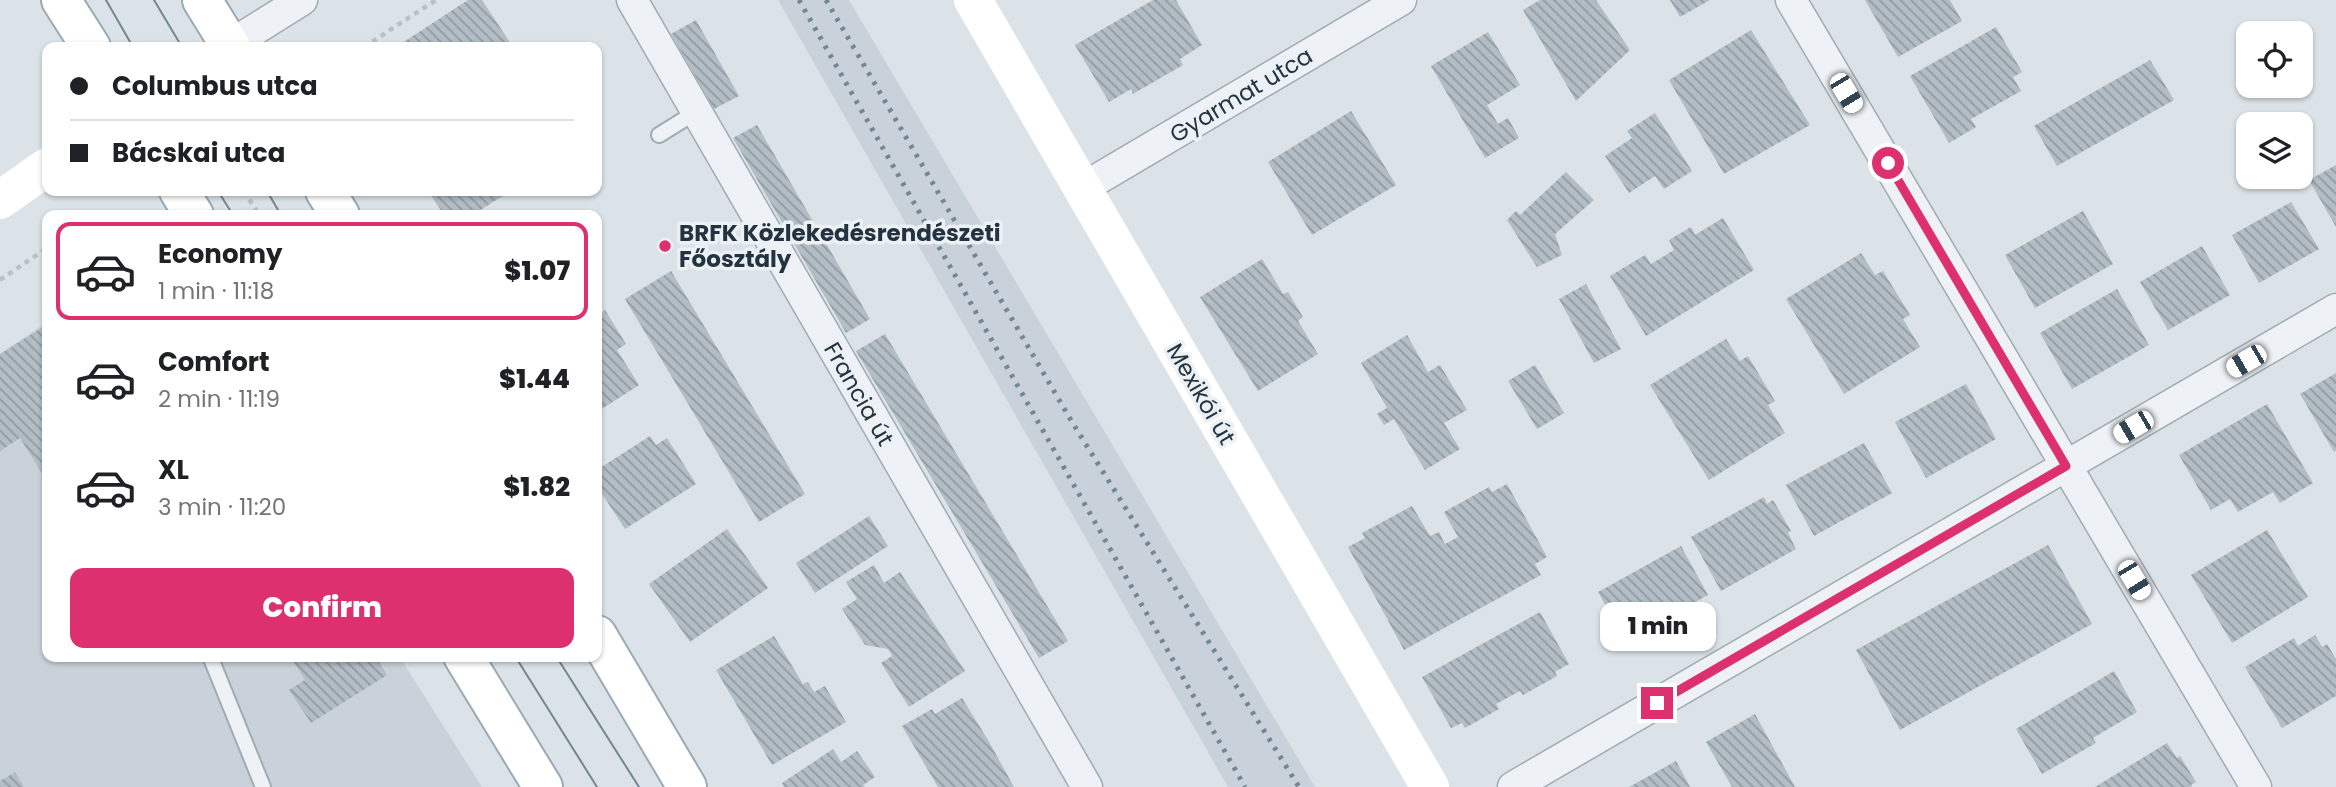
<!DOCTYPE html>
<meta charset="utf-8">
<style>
:root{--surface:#fff;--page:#f2f2f2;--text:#202124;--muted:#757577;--line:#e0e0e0;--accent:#dc316e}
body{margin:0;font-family:Poppins,sans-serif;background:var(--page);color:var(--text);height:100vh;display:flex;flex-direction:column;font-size:26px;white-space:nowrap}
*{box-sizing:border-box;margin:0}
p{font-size:23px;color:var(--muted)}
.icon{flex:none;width:38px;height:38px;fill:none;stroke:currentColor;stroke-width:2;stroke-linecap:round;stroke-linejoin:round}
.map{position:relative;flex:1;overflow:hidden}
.details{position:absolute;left:42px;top:210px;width:560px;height:452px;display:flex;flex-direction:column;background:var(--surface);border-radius:14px;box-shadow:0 2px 5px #0004}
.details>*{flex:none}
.guide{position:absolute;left:42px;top:42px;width:560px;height:154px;border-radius:14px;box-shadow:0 2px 5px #0004;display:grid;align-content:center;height:154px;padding:0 28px;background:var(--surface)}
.buttons{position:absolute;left:2236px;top:21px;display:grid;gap:14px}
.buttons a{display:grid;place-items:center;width:77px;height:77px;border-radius:14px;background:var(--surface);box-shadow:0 2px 5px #0004;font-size:35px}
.end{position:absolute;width:32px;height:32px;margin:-16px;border:9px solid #dc316e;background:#fff;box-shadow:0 0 0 4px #fff}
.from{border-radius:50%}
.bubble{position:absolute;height:49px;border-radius:14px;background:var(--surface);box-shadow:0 2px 5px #0004;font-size:23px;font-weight:800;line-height:49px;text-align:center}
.car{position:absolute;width:21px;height:42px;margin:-21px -10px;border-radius:9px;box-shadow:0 0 5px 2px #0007;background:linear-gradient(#fff 24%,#345 0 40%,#fff 0 76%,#345 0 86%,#fff 0)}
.guide b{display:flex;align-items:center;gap:24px;height:66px;font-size:26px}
.guide b+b{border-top:2px solid var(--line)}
.guide i{width:18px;height:18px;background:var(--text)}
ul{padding:12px 0 0;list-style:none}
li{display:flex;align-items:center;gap:21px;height:98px;margin:0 14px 10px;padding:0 14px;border:4px solid transparent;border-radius:14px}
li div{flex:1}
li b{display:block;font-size:26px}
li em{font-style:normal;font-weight:800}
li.on{border-color:var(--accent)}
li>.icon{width:63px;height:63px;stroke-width:1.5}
.action{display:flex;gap:14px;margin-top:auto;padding:14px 28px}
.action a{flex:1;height:80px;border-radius:14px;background:var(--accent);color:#fff;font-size:28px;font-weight:800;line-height:80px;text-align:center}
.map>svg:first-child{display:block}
.built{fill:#c9d2da}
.building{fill:url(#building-back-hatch)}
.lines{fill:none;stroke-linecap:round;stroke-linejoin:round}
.lane-casing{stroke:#a0abb2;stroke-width:18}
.street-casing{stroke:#a0abb2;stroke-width:33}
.primary-casing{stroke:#99aab5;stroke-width:42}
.path{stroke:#b9c0c6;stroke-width:4.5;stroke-dasharray:5 5;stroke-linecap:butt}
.lane{stroke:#eef2f6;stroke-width:14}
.street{stroke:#eef2f6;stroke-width:30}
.secondary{stroke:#fff;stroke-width:38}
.primary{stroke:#fff;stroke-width:38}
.tram{stroke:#738693;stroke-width:2}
.rail{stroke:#738693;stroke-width:5;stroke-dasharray:3.5 7;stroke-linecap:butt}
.route{stroke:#dc316e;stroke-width:9}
.poi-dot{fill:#dc316e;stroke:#ebf1f5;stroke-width:2.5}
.labels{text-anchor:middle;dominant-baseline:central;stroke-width:7;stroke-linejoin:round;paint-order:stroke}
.street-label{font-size:23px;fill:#24333f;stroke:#ebf1f5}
.poi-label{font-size:23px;font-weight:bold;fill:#24333f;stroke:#ebf1f5;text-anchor:start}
</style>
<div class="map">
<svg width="2336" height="787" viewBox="0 0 2336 787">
<defs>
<pattern id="building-back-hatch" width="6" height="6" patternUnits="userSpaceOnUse" patternTransform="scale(1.75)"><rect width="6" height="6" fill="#b2bdc5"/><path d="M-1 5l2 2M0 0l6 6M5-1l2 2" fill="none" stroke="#919aa1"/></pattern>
</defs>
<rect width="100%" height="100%" fill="#dbe3e8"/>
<path class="built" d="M778 0H849L1315 787H1228Z
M47 322V656H399L482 787H0V354Z"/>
<path class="building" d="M468 0H482L513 47H396Z
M1153 0H1176L1202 45 1180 59 1183 65 1133 94 1131 89 1109 102 1075 45Z
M1540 0H1596L1630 50 1576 101 1523 10Z
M1670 0H1710L1680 17Z
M1865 0H1950L1962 21 1898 57Z
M696 20 739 96 714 109 671 34Z
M1996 27 2022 72 2013 77 2021 91 1971 119 1976 127 1949 143 1910 76Z
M1751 30 1810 125 1724 174 1669 80Z
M1488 32 1520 85 1487 105 1498 124 1508 118 1519 138 1485 158 1431 66Z
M2150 60 2174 100 2057 166 2034 126Z
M1351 111 1396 185 1312 235 1268 162Z
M1655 113 1692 171 1664 189 1655 176 1629 193 1605 156 1632 138 1627 131Z
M757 125 870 319 846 333 733 138Z
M2336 165V227L2309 180Z
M1566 172 1594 200 1555 234 1562 255 1537 267 1507 220 1516 211 1520 215Z
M428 191H510L473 215H444Z
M2291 202 2319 249 2259 283 2232 235Z
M2083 211 2113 264 2035 308 2005 255Z
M1723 218 1754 270 1646 336 1610 276 1645 255 1651 264 1674 250 1669 240 1691 227 1695 235Z
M2202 246 2230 295 2168 330 2140 282Z
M1861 253 1875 275 1883 271 1910 315 1903 319 1920 347 1844 394 1786 299Z
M1262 259 1283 294 1288 292 1303 317 1298 321 1318 354 1258 391 1200 297Z
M671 271 805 494 759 522 625 299Z
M1586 284 1621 349 1594 363 1559 299Z
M2117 289 2149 345 2072 389 2040 333Z
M605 310 626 344 617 350 639 385 597 412V316Z
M46 325 47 327V481L20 438 0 451V354Z
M885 334 1068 641 1039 658 856 351Z
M1407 335 1428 372 1440 365 1467 410 1444 423 1460 449 1425 470 1394 419 1384 425 1377 414 1387 408 1361 363Z
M1726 339 1740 361 1748 356 1775 401 1768 405 1785 433 1709 480 1650 385Z
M1535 365 1564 413 1537 429 1508 381Z
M2336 373V450L2334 452 2300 394Z
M1966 384 1996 439 1926 478 1895 422Z
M2267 404 2313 483 2280 503 2273 492 2238 512 2230 499 2211 510 2179 455Z
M650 436 656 445 667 438 696 484 625 529 597 486V470Z
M1864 443 1892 493 1814 536 1786 485Z
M1507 484 1547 557 1535 564 1541 575 1404 650 1348 547 1365 538 1362 533 1412 506 1430 536 1439 532 1445 544 1458 537 1444 512 1489 487 1492 492Z
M1764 497 1767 504 1773 500 1791 531 1788 533 1796 549 1721 591 1691 537Z
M869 516 888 546 815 593 796 563Z
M727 529 768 588 690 642 649 584Z
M2267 530 2308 597 2232 643 2191 575Z
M2048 545 2092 624 1900 730 1856 650Z
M1681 546 1708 595 1625 640 1598 592Z
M874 565 884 583 900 572 965 671 909 707 881 663 892 656 888 649 865 645 842 609 857 599 846 582Z
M1540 612 1569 664 1555 672 1557 676 1523 695 1520 691 1496 704 1499 709 1465 728 1462 723 1451 728 1422 677Z
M2315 635 2322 647 2327 644 2336 659V696L2282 728 2245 667 2294 638 2298 646Z
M774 636 803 684 808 682 814 692 825 686 846 722 772 765 716 670Z
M290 656H375L387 675 311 723 289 690 305 680Z
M2114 671 2137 712 2093 738 2096 743 2042 774 2016 729Z
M962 698 988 740 1014 787H938L902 726 932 709 935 714Z
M1755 714 1795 787H1732L1706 742Z
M2167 743 2177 758 2180 756 2196 782 2191 785 2192 787H2095Z
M833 749 841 762 857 751 875 777 863 785 865 787H784L782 783Z
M1676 761 1690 787H1629Z
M15 772 24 787H0V781Z"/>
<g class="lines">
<defs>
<path id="lane" d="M659 135 696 112
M210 656 263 787"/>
<path id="street" d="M632 0 1087 787
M1791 0 2256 787
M230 45 302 0
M1081 189 1401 0
M1513 787 2336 309"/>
<path id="primary" d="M61 0 91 47
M202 0 231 47
M179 191 194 215
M325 191 340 215
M597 635 687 787
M463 656 543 787"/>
</defs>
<use href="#lane" class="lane-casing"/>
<use href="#street" class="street-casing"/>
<use href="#primary" class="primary-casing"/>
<path class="path" d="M364 47 436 0
M244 191 259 215
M0 280 47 248"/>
<use href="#lane" class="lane"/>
<use href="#street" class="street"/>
<path class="secondary" d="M973 0 1430 787
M0 200 47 167"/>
<use href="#primary" class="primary"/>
<path class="tram" d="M106 0 133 47
M154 0 182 47
M218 191 233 215
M267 191 281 215
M515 656 597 787
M556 656 639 787"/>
<path class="rail" d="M799 0 1245 787
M826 0 1072 422 1299 787"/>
</g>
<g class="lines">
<path class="route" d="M1657 703 2066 466 1888 163"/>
</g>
<circle class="poi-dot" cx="665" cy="246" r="7"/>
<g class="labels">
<g class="street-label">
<text transform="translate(1241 95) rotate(-31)">Gyarmat utca</text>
<text transform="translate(859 394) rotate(60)">Francia út</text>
<text transform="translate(1201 394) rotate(60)">Mexikói út</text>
</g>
<g class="poi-label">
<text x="679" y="233">BRFK Közlekedésrendészeti<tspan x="679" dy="26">Főosztály</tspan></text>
</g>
</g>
</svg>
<div class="buttons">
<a><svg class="icon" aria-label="locate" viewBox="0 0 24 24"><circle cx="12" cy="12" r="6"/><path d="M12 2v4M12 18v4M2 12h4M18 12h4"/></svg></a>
<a><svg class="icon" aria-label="layers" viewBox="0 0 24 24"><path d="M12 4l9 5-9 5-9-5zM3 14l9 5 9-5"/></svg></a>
</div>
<i class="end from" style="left:1888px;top:163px"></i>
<i class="end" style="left:1657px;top:703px"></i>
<div class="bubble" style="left:1600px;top:602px;width:116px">1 min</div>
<i class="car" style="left:1846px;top:93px;rotate:149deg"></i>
<i class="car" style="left:2246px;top:361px;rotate:240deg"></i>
<i class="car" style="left:2133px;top:427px;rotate:240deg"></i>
<i class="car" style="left:2134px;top:580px;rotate:149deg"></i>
<div class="guide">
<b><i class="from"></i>Columbus utca</b>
<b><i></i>Bácskai utca</b>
</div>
<section class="details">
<ul>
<li class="on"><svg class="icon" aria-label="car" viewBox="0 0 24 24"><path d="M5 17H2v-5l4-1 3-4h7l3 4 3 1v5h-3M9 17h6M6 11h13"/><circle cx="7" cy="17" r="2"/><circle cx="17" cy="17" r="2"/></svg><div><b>Economy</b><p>1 min · 11:18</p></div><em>$1.07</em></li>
<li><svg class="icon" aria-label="car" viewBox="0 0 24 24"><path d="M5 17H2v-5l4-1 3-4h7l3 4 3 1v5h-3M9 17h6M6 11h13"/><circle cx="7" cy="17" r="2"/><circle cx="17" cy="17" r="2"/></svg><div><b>Comfort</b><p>2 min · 11:19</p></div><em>$1.44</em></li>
<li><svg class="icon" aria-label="car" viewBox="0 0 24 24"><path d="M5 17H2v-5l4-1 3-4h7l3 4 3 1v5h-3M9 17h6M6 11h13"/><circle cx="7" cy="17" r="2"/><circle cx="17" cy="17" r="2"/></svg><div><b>XL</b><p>3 min · 11:20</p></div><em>$1.82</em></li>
</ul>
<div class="action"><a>Confirm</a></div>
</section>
</div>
